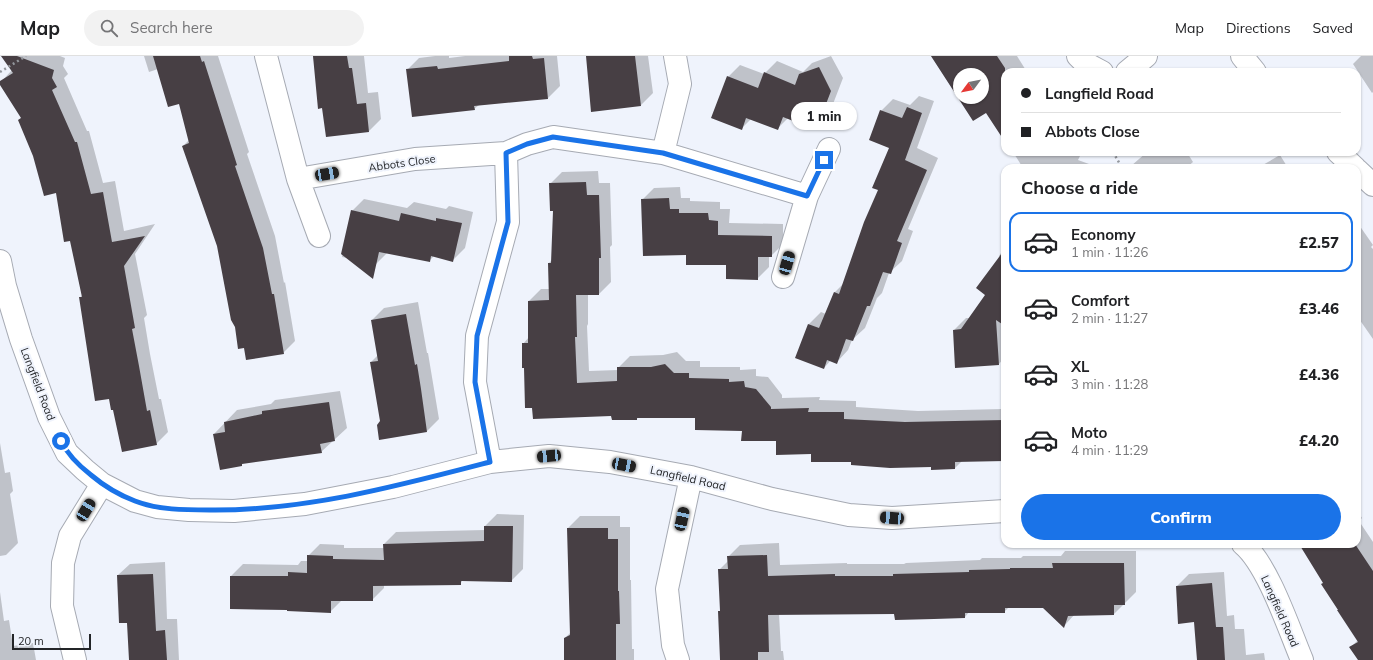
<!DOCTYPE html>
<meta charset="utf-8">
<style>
:root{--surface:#fff;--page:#f2f2f2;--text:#202124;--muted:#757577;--line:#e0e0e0;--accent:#1a73e8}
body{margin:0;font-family:Mulish,sans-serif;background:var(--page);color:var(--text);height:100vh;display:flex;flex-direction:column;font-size:15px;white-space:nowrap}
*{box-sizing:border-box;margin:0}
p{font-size:13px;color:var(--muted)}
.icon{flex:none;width:22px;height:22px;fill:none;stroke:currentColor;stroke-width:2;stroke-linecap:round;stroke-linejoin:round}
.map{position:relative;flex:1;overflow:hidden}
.sheet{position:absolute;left:1001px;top:108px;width:360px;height:384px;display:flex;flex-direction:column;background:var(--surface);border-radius:12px;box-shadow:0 1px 3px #0004}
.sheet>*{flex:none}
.top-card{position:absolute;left:1001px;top:12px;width:360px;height:88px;border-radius:12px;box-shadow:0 1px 3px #0004;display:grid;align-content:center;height:88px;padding:0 20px;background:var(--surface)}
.needle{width:26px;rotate:238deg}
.fabs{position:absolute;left:953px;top:12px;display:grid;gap:8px}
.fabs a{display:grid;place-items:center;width:36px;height:36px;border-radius:50%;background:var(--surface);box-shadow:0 1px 3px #0004;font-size:20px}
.scale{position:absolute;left:12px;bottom:10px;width:79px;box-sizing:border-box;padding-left:4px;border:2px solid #232528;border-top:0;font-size:11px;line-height:14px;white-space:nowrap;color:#232528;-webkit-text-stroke:3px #eff3fc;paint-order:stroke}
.end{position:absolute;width:18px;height:18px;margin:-9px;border:5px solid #1a73e8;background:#fff;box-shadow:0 0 0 2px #fff}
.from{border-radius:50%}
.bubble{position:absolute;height:28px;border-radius:14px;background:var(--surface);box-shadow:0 1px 3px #0004;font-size:13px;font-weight:800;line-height:28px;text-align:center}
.car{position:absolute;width:12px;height:24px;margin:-12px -6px;border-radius:5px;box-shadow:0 0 3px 1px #0007;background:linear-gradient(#222 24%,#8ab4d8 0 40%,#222 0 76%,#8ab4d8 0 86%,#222 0)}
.top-card b{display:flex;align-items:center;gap:14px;height:38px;font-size:15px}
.top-card b+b{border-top:1px solid var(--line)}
.top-card i{width:10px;height:10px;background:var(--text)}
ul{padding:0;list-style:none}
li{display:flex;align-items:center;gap:12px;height:60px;margin:0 8px 6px;padding:0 12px;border:2px solid transparent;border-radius:12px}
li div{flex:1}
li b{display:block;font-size:15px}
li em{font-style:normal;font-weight:800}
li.selected{border-color:var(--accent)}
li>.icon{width:36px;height:36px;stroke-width:1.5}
h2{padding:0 20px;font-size:18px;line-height:48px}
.cta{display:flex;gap:8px;margin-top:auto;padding:8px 20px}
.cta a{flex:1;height:46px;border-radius:24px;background:var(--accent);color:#fff;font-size:16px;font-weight:800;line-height:46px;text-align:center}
header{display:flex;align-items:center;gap:24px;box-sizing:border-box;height:56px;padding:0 20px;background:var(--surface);border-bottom:1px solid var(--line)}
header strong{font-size:19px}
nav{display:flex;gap:22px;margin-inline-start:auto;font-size:14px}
.search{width:280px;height:36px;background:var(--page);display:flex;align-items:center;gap:10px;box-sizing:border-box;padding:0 14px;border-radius:22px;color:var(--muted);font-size:15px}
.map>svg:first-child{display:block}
.shadow{fill:#0003;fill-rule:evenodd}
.building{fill:#473f44;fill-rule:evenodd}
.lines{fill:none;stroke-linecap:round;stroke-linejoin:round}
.minor-casing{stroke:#a6aab3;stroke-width:24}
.path{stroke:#93979d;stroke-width:2.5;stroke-dasharray:2 3;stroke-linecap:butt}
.minor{stroke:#fff;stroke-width:22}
.route{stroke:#1a73e8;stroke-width:5}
.labels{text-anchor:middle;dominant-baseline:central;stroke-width:4;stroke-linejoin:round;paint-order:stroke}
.street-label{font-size:11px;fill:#232528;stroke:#eff3fc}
</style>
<header>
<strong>Map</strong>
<div class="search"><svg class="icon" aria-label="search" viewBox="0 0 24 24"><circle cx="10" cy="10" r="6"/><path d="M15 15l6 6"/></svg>Search here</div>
<nav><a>Map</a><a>Directions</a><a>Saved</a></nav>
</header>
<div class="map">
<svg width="1373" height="604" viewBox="0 0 1373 604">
<rect width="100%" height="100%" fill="#eff3fc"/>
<path class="shadow" d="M2 0H60L65 2 63 10 68 18 64 22 87 75H89L103 127 115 125 124 175 155 168 135 198 147 259 144 262 150 298 159 343H161L168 376 156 388 114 353 110 342 80 242 82 239 71 184 57 136 34 99 19 64 22 61 0 27 12 14Z
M144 0H218L249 96 247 98 275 180 284 227 285 226 295 285 283 297 245 291 236 270 218 189 183 90 189 84 180 47 158 13 149 16Z
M313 0H364L368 37 378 36 381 63 369 75 323 51Z
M435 0H449V2L465 0H557L560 30 548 42 479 49 474 53 407 14 419 2Z
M586 0H648L653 37 641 49Z
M831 0 843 22 828 61 816 73 788 62 777 73 751 63 741 73 728 21 740 9 764 18 777 5 803 16 812 7Z
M931 0H1017L1027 16H1005V84L986 55 973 64ZM960 19H982V41H960Z
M1361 0H1373V36L1372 37 1353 8Z
M919 40 934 45 917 92 938 102 908 173 913 175 902 205 889 217 882 237 877 242 865 272 852 284 848 294 837 306 831 304 824 312 809 268 821 256 826 258 834 237 844 227 879 134 891 91 881 55 893 43 910 49Z
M1013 96H1082L1078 104 1100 112H1023Z
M1147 96H1191L1188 98 1193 106 1186 112H1132L1131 110Z
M1280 99 1288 112H1260L1261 110Z
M598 115 599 127H610L612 189 610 191 611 226 599 238H588V268L587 270 589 315 618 314V312L630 300 663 299 677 296 686 305H700V311H740V314L756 313V320L768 321 782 339V342L820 341 819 344 856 345V351L918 355 1002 353 1005 350V404L962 405 955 412 852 405 812 397 777 384 696 361H638L637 363 612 359 523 288 529 281V245L541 233H550L549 207 552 204 554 154 550 128 562 116Z
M680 131 681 142H690V145L720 146V153H730L729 167 783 168V188L771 200H769V211L757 223 727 208 687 198 642 144 654 132Z
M364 143 407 152 414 146 446 153 449 150 473 156 465 192 453 204 434 200 429 205 388 196 376 208 342 201 352 155Z
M1357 166 1373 189 1371 191 1373 193V283L1357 260Z
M1005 191V301L999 308 954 274 966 262H971L987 239 1000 201 999 200Z
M418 246 427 297H428L439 363 427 375 381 366 371 306 378 299 372 264 384 252Z
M340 335 347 372 321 396 243 407 241 409 214 378 237 354 271 348 275 344Z
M0 387 5 417 10 416 13 435 10 438 18 487 6 499 0 500Z
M1357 454 1362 462 1359 465 1373 486V604H1359L1350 592 1358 584 1339 554 1302 488H1357Z
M497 458 524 459 523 513 511 525 463 524 460 528 384 529V532L372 544H342L330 556 231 520 243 508 298 509 301 505H308V500L320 488 344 489V492H384V488L396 476 485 474V470Z
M580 460H620V471H630V524H631L632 593H634V604H565V582L571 576 568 472Z
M779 487 780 509 847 507V508H904L906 507 980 504 982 502H1021L1023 500H1061L1065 495H1136V536L1114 558H1075L1064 570 1043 551H1009L1004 556H969L965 561 895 557 779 558 781 595H783L784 604H721L719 556 721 554 719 514 728 505V501L740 489Z
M165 506 167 563H177L179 604H130L128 566 118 519 130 508Z
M1224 516 1227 560 1234 559 1235 573H1244L1246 599 1264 597 1265 604H1198L1195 565 1179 567 1177 530 1189 518Z
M0 536 4 565 9 564 13 590 33 587 36 604H0Z"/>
<path class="building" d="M1 0H17L54 14 52 22 57 31 52 34 75 86H77L91 138 103 136 112 186 145 180 124 210 135 272 132 273 139 310 147 355 150 354 157 389 122 396 113 354H111L109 343 95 345 79 241H82L70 185 64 186 56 137 44 140 33 100 18 64 21 62 0 29V25L13 17Z
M153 0H200L202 6 204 5 237 109 235 110 263 192 272 238H274L284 298 246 304 244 292 238 293 235 271 231 264 217 190 182 90 189 87 179 48 168 51Z
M313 0H347L349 12H352L357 48 366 47 369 76 326 81 322 52 318 53Z
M509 0H532L533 3 544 2 548 43 474 50 475 54 412 61 406 13 437 10 438 13 509 5Z
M586 0H635L641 50 591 56Z
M931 0H997L1005 12V86L986 57 973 65ZM960 19H982V41H960Z
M819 11 831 35 816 74 783 61 778 74 746 62 742 74 711 62 727 20 758 32 764 16 795 29 799 18Z
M907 51 922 57 905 104 927 114 897 185 902 187 891 218 883 216 870 250H867L853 285 846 283 837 308 827 304 824 313 795 302 808 268 819 272 834 236 839 238 864 166 878 134 872 132 889 92 869 84 880 54 902 62Z
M586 126 587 139H599L601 202H599V239H576L577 281H575L577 327 617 325V311H651L665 308 674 317H689V322L729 323V326L744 325 745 331 756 333 771 351V353L809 352 808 356H844V363L905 366 1005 364V405L955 406V413L931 414V411L890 412 851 409V406H811V398L776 399V385H741L742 375 695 374V362H637V364H612L611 360 533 363 532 352H525L524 312H522V287H528V245L549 244 548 207H551L553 155H550L549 127Z
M669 142 670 153H679V157H708L709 164 718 165V179L772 180V201H758V224L726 223V209H686V199L643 200 641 143Z
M351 154 399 165 401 157 436 165V162L462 167 453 206 431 200 430 206 379 196 373 223 341 198Z
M1005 193V270L996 264 999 309 955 312 953 274 961 273 985 239 976 232Z
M406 258 415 309 417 308 421 333 427 376 379 384 377 369 380 365 370 306 378 305 371 264Z
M329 346 335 385 320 388 322 397 242 408V410L220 414 213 378 225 376 224 366 262 358V355Z
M484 470H513L512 526 461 525V529L373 530V545H331V557L287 555V554L230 553V520H288V516L307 517V499L333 500V503L384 504 383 488 484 485Z
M567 472H608V483H618V535H619L620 568H616V604H564V582L570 579Z
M1299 488H1355L1373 515V604H1358L1349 591 1358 586 1337 554H1338L1321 528 1323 527Z
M767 499 768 520 835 518V520H893V518L969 516V514L1010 513V512H1053L1052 507H1124L1125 549H1114V559L1068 560 1064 572 1043 552H1005V557H965V562L934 563 895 564 894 558 768 559 769 596H758V604H720L718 555H720L718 513H728L727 500Z
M153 518 156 575 165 574 167 604H129L127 567H119L117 519Z
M1212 527 1216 571H1223L1225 604H1197L1194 566 1178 568 1176 530Z"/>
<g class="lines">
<defs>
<path id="minor" d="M266 0 298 123 415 103 506 97 508 166 477 280 475 326 490 406
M1078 0 1085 7 1102 16
M1242 0 1255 16
M1127 16 1146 0
M1338 96 1355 112
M506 97 527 88 553 81 663 97 680 28 675 0
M663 97 807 140 783 221
M1357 114 1373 129
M298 123 319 180
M807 140 829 93
M0 205 5 230 21 283 49 361 67 397 85 414 102 428 135 445 157 451 189 454 234 455 305 448 393 431 490 406 549 400 610 406 691 421 772 443 849 459 892 462 1005 455
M1243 488C1268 509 1289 573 1302 604
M75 604 62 550 63 507 70 480 102 428
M678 604 673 589 667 533 691 421"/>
</defs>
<use href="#minor" class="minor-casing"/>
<path class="path" d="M0 16 26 0
M1113 96 1121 110 1120 112"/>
<use href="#minor" class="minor"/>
</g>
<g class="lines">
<path class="route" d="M61 385C68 399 78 409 91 419 104 430 119 439 135 445 158 454 185 454 210 454 305 455 398 430 490 406L475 326 477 280 508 166 506 97 527 88 553 81 663 97 807 140 824 104"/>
</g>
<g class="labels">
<g class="street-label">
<text transform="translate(402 107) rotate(-8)">Abbots Close</text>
<text transform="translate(38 328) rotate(69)">Langfield Road</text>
<text transform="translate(688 422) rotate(13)">Langfield Road</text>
<text transform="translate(1280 555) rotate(66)">Langfield Road</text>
</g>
</g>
</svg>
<div class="fabs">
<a><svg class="needle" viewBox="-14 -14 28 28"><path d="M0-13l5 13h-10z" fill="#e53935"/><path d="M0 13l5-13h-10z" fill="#757577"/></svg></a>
</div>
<div class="scale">20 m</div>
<i class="end from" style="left:61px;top:385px"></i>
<i class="end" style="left:824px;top:104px"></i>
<div class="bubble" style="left:791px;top:46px;width:66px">1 min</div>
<i class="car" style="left:327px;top:118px;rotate:80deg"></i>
<i class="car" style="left:787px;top:207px;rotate:16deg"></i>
<i class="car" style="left:549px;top:400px;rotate:265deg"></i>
<i class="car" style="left:624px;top:409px;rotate:101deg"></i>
<i class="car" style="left:86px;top:454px;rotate:31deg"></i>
<i class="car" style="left:892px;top:462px;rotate:274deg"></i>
<i class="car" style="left:682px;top:463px;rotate:12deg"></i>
<div class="top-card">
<b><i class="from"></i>Langfield Road</b>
<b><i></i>Abbots Close</b>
</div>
<section class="sheet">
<h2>Choose a ride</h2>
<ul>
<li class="selected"><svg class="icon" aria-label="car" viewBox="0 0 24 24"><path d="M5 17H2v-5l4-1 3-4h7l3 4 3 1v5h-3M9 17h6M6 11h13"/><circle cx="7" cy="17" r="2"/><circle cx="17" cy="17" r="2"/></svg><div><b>Economy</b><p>1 min · 11:26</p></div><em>£2.57</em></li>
<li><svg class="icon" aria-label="car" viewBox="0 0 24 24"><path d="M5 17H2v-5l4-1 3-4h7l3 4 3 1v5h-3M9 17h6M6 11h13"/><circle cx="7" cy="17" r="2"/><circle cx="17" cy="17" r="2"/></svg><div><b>Comfort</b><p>2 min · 11:27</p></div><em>£3.46</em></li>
<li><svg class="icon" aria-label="car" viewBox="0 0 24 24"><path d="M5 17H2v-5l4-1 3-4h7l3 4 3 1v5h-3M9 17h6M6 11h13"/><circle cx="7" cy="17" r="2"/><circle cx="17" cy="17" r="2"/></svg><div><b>XL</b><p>3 min · 11:28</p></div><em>£4.36</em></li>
<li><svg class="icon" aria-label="car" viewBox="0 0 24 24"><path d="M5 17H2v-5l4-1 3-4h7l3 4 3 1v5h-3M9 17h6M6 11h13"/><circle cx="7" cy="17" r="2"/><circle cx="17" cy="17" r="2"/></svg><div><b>Moto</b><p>4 min · 11:29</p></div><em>£4.20</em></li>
</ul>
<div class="cta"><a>Confirm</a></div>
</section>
</div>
